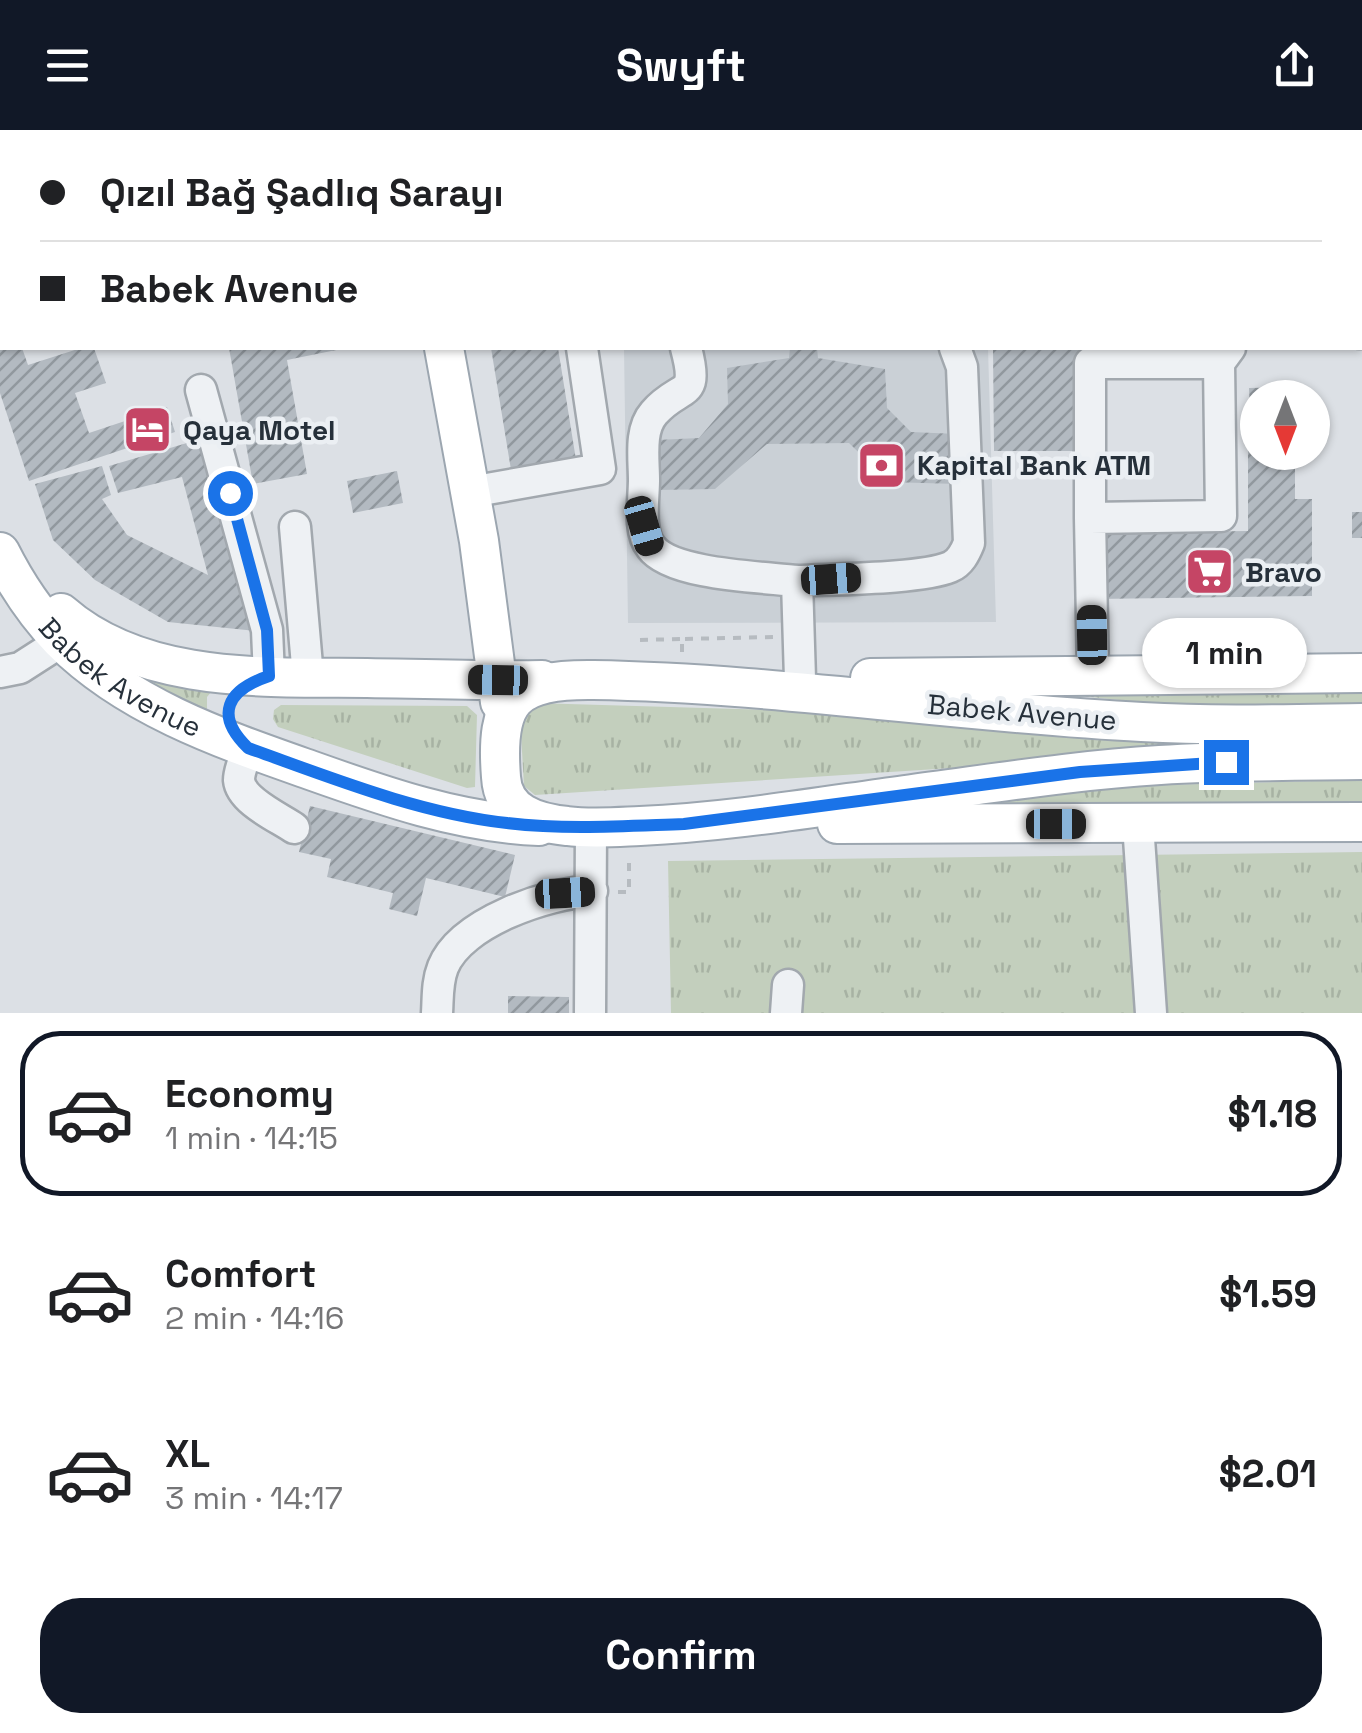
<!DOCTYPE html>
<meta charset="utf-8">
<style>
:root{--surface:#fff;--page:#f6f6f6;--text:#202124;--muted:#757577;--line:#e0e0e0;--accent:#111827}
body{margin:0;font-family:"Space Grotesk",sans-serif;background:var(--page);color:var(--text);height:100vh;display:flex;flex-direction:column;font-size:38px;white-space:nowrap}
*{box-sizing:border-box;margin:0}
p{font-size:32px;color:var(--muted)}
.icon{flex:none;width:55px;height:55px;fill:none;stroke:currentColor;stroke-width:2;stroke-linecap:round;stroke-linejoin:round}
.map{position:relative;height:883px;overflow:hidden}
.sheet{display:flex;flex-direction:column;background:var(--surface);flex:1}
.sheet>*{flex:none}
.hud{position:absolute;left:0px;top:0px;width:1362px;height:220px;box-shadow:0 2px 8px #0004;display:grid;align-content:center;height:220px;padding:0 40px;background:var(--surface)}
.needle{width:65px;rotate:180deg}
.fabs{position:absolute;left:1240px;top:250px;display:grid;gap:20px}
.fabs a{display:grid;place-items:center;width:90px;height:90px;border-radius:50%;background:var(--surface);box-shadow:0 2px 8px #0004;font-size:50px}
.end{position:absolute;width:45px;height:45px;margin:-22px;border:12px solid #1a73e8;background:#fff;box-shadow:0 0 0 5px #fff}
.from{border-radius:50%}
.bubble{position:absolute;height:70px;border-radius:35px;background:var(--surface);box-shadow:0 2px 8px #0004;font-size:32px;font-weight:800;line-height:70px;text-align:center}
.car{position:absolute;width:30px;height:60px;margin:-30px -15px;border-radius:12px;box-shadow:0 0 8px 2px #0007;background:linear-gradient(#222 24%,#8ab4d8 0 40%,#222 0 76%,#8ab4d8 0 86%,#222 0)}
.hud b{display:flex;align-items:center;gap:35px;height:95px;font-size:38px}
.hud b+b{border-top:2px solid var(--line)}
.hud i{width:25px;height:25px;background:var(--text)}
ul{padding:18px 0 0;list-style:none}
li{display:flex;align-items:center;gap:30px;height:165px;margin:0 20px 15px;padding:0 20px;border:5px solid transparent;border-radius:40px}
li div{flex:1}
li b{display:block;font-size:38px}
li em{font-style:normal;font-weight:800}
li.on{border-color:var(--accent)}
li>.icon{width:90px;height:90px;stroke-width:1.5}
.cta{display:flex;gap:20px;margin-top:auto;padding:20px 40px}
.cta a{flex:1;height:115px;border-radius:40px;background:var(--accent);color:#fff;font-size:40px;font-weight:800;line-height:115px;text-align:center}
header{display:flex;justify-content:space-between;align-items:center;height:130px;padding:0 40px;background:var(--accent);color:#fff;font-size:45px;font-weight:800}
.map>svg:first-child{display:block}
.built{fill:#cad0d6}
.grass{fill:url(#grass-tufts)}
.building{fill:url(#building-hatch)}
.lines{fill:none;stroke-linecap:round;stroke-linejoin:round}
.minor-casing{stroke:#a2a8ae;stroke-width:35}
.major-casing{stroke:#9ca6b0;stroke-width:42}
.path{stroke:#b6bbc0;stroke-width:4;stroke-dasharray:8 8;stroke-linecap:butt}
.minor{stroke:#eef1f4;stroke-width:30}
.major{stroke:#fff;stroke-width:38}
.route{stroke:#1a73e8;stroke-width:12}
.labels{text-anchor:middle;dominant-baseline:central;stroke-width:9;stroke-linejoin:round;paint-order:stroke}
.poi-label{font-size:28px;font-weight:bold;fill:#26303a;stroke:#ebeff3;text-anchor:start}
.street-label{font-size:28px;fill:#26303a;stroke:#ebeff3}
</style>
<header><svg class="icon" aria-label="menu" viewBox="0 0 24 24"><path d="M4 6h16M4 12h16M4 18h16"/></svg>Swyft<svg class="icon" aria-label="share" viewBox="0 0 24 24"><path d="M12 15V3M7 8l5-5 5 5M5 13v7h14v-7"/></svg></header>
<div class="map">
<svg width="1362" height="883" viewBox="0 0 1362 883">
<defs>
<pattern id="grass-tufts" width="24" height="20" patternUnits="userSpaceOnUse" patternTransform="scale(2.5)"><rect width="24" height="20" fill="#c3cfbd"/><path d="M3 7l-1-3M5 7V3M7 7l1-3M15 17l-1-3M17 17v-4M19 17l1-3" fill="none" stroke="#a7b2a3"/></pattern>
<pattern id="building-hatch" width="6" height="6" patternUnits="userSpaceOnUse" patternTransform="scale(2.5)"><rect width="6" height="6" fill="#b3bac1"/><path d="M-1 1l2-2M0 6l6-6M5 7l2-2" fill="none" stroke="#91989e"/></pattern>
</defs>
<rect width="100%" height="100%" fill="#dce0e5"/>
<path class="built" d="M621 0H848V2H621Z
M856 0H1353V2H856Z
M624 218H988L996 492 628 493Z"/>
<path class="grass" d="M113 532 216 556 207 567V584L178 573Z
M1362 558V574L1168 575 1022 560Z
M534 573 769 580 1243 607 1248 619 535 665 524 656 520 586Z
M281 575 467 576 477 585 475 657 467 658 278 597 273 589 274 580Z
M1362 650V673L952 678 1119 656Z
M1362 722V883H671L668 731Z"/>
<path class="building" d="M0 218H22L28 235 81 218H94L106 253 75 263 89 303 167 277 175 302 29 351 0 263Z
M229 218H346L287 230 307 344 253 354Z
M491 218H558L577 336 512 346Z
M790 218H817L818 228 885 239 887 278 911 302 957 304V354L889 352 849 313 767 314 715 359 658 360 657 310 699 308 728 274 727 238 789 228Z
M993 218H1078L1080 321H994Z
M1298 257V268H1258V322H1309V326H1295V369H1312V466L1097 469 1095 403 1248 401V316H1245L1243 282H1250L1249 258Z
M204 308 257 501 168 492 95 450 53 410 35 354 102 336 111 365 102 369 127 405 208 445 182 347 118 363 109 336Z
M397 341 403 373 353 383 347 351Z
M1352 382H1362V408H1352Z
M310 676 515 725 505 767 426 748 417 786 389 779 393 763 327 747 331 729 299 722Z
M508 866 569 867V883H508Z"/>
<g class="lines">
<defs>
<path id="minor" d="M971 0 974 2
M39 2 40 0
M1214 2 1215 0
M0 21H2
M0 79 2 78
M1360 203H1362
M686 218C700 271 681 252 654 283 639 300 644 329 644 350 644 370 638 401 651 417 671 445 763 447 797 451
M201 260 267 500 269 546
M470 362 600 339 582 218
M1090 388V233H1219
M295 397 308 547
M0 542 20 538 62 511
M1093 544 1090 388 1221 386 1219 233 1230 218
M800 549 797 451C833 449 921 449 950 437 960 433 965 423 969 413L962 237 955 218
M248 618C245 628 239 640 239 650 241 671 278 687 294 698
M1138 694 1151 883
M437 883C438 867 437 852 443 837 461 792 548 763 592 761
M590 883 591 698
M786 883 788 855"/>
<g id="major">
<path d="M402 0 403 2"/>
<path d="M444 218 479 411 500 572"/>
<path id="s1" d="M0 422C16 454 36 484 61 510 128 577 222 609 310 640 383 666 460 693 539 696"/>
<path d="M61 483C142 554 266 547 367 548 425 549 484 551 542 550"/>
<path d="M870 548 1362 543"/>
<path d="M1362 593C1289 594 1215 596 1142 592 958 583 776 553 593 550 513 549 495 570 501 647 503 683 536 693 567 696 591 699 616 697 640 696 729 692 817 677 905 665 990 654 1075 640 1160 635 1227 631 1295 631 1362 630"/>
<path d="M837 694 1362 692"/>
</g>
</defs>
<use href="#minor" class="minor-casing"/>
<use href="#major" class="major-casing"/>
<path class="path" d="M576 2V0
M640 510 682 509
M682 522V509L774 507
M618 762H629V732"/>
<use href="#minor" class="minor"/>
<use href="#major" class="major"/>
</g>
<g class="lines">
<path class="route" d="M230 363 267 500 269 546C227 560 214 585 248 618 332 648 418 683 507 693 566 700 625 696 684 694L1080 642 1226 632"/>
</g>
<defs>
<symbol id="hotel-square" viewBox="-11 -11 22 22"><rect x="-9" y="-9" width="18" height="18" rx="4" fill="#c54565" stroke="#ebeff3"/><path d="M-6-4.5h1.5V1H6V5H4.5V3h-9V5H-6ZM-4 0a1.8 1.8 0 1 1 3.6 0ZM.5 0V-2.5h3Q6-2.5 6 0Z" fill="#fff"/></symbol>
<symbol id="bank-square" viewBox="-11 -11 22 22"><rect x="-9" y="-9" width="18" height="18" rx="4" fill="#c54565" stroke="#ebeff3"/><path d="M-6-4H6V4H-6ZM0-2.3a2.3 2.3 0 1 0 0 4.6a2.3 2.3 0 1 0 0-4.6Z" fill="#fff"/></symbol>
<symbol id="supermarket-square" viewBox="-11 -11 22 22"><rect x="-9" y="-9" width="18" height="18" rx="4" fill="#c54565" stroke="#ebeff3"/><path d="M-6-5.5h2.5l.6 2H6L4.5 2H-2.5L-4.4-4H-6ZM-1.5 3.2a1.3 1.3 0 1 0 .1 0ZM3 3.2a1.3 1.3 0 1 0 .1 0Z" fill="#fff"/></symbol>
</defs>
<g fill-rule="evenodd">
<use href="#hotel-square" x="120" y="272" width="55" height="55"/>
<use href="#bank-square" x="854" y="308" width="55" height="55"/>
<use href="#supermarket-square" x="1182" y="414" width="55" height="55"/>
</g>
<g class="labels">
<g class="poi-label">
<text x="183" y="300">Qaya Motel</text>
<text x="917" y="335">Kapital Bank ATM</text>
<text x="1245" y="442">Bravo</text>
</g>
<g class="street-label">
<text stroke="none"><textPath href="#s1" startOffset="178">Babek Avenue</textPath></text>
<text transform="translate(1022 582) rotate(5)">Babek Avenue</text>
</g>
</g>
</svg>
<div class="fabs">
<a><svg class="needle" viewBox="-14 -14 28 28"><path d="M0-13l5 13h-10z" fill="#e53935"/><path d="M0 13l5-13h-10z" fill="#757577"/></svg></a>
</div>
<i class="end from" style="left:230px;top:363px"></i>
<i class="end" style="left:1226px;top:632px"></i>
<div class="bubble" style="left:1142px;top:488px;width:165px">1 min</div>
<i class="car" style="left:644px;top:396px;rotate:164deg"></i>
<i class="car" style="left:831px;top:449px;rotate:86deg"></i>
<i class="car" style="left:1092px;top:505px;rotate:359deg"></i>
<i class="car" style="left:498px;top:550px;rotate:271deg"></i>
<i class="car" style="left:1056px;top:694px;rotate:90deg"></i>
<i class="car" style="left:565px;top:763px;rotate:87deg"></i>
<div class="hud">
<b><i class="from"></i>Qızıl Bağ Şadlıq Sarayı</b>
<b><i></i>Babek Avenue</b>
</div>
</div>
<section class="sheet">
<ul>
<li class="on"><svg class="icon" aria-label="car" viewBox="0 0 24 24"><path d="M5 17H2v-5l4-1 3-4h7l3 4 3 1v5h-3M9 17h6M6 11h13"/><circle cx="7" cy="17" r="2"/><circle cx="17" cy="17" r="2"/></svg><div><b>Economy</b><p>1 min · 14:15</p></div><em>$1.18</em></li>
<li><svg class="icon" aria-label="car" viewBox="0 0 24 24"><path d="M5 17H2v-5l4-1 3-4h7l3 4 3 1v5h-3M9 17h6M6 11h13"/><circle cx="7" cy="17" r="2"/><circle cx="17" cy="17" r="2"/></svg><div><b>Comfort</b><p>2 min · 14:16</p></div><em>$1.59</em></li>
<li><svg class="icon" aria-label="car" viewBox="0 0 24 24"><path d="M5 17H2v-5l4-1 3-4h7l3 4 3 1v5h-3M9 17h6M6 11h13"/><circle cx="7" cy="17" r="2"/><circle cx="17" cy="17" r="2"/></svg><div><b>XL</b><p>3 min · 14:17</p></div><em>$2.01</em></li>
</ul>
<div class="cta"><a>Confirm</a></div>
</section>
